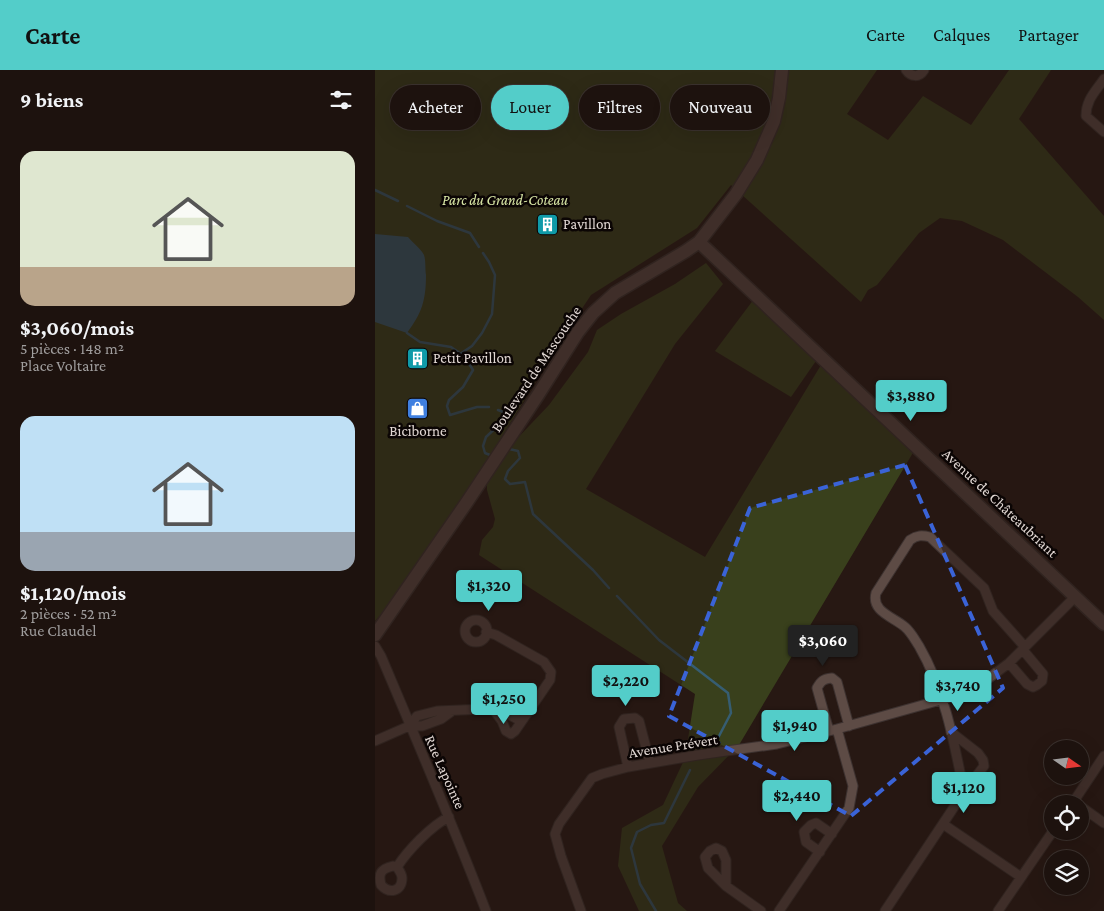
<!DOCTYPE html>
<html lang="fr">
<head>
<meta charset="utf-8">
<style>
  body { margin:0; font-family:"Crimson Pro",serif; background:#2a201c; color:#f1f3f6; height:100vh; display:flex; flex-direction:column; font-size:19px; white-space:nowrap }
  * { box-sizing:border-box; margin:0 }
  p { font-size:16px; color:#a09e9e }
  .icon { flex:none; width:28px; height:28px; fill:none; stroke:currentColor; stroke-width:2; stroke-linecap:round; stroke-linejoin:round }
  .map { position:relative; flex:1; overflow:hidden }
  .panel { display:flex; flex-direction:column; background:#1d120e; width:375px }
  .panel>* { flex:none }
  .top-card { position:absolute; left:15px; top:15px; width:475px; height:45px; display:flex; gap:10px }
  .needle { width:32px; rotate:104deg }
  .buttons { position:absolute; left:669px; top:670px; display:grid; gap:10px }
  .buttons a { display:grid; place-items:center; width:45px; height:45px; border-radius:50%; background:#1d120e; box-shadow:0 5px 20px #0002,0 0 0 1px #3b322e; font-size:25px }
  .price { position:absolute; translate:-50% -42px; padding:0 11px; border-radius:5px; background:#53cdc9; color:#111; font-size:16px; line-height:32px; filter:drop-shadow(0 1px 2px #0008) }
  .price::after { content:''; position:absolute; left:50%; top:30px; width:15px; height:11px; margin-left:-8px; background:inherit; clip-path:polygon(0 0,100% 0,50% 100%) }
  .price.current { background:#222; color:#fff }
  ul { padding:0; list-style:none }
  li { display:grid; align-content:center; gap:10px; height:265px; padding:0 20px }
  li span { display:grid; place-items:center; height:155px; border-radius:15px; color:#555 }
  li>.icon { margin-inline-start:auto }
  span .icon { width:90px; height:90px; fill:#fffc; stroke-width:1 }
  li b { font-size:21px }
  h2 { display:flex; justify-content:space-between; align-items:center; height:60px; padding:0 20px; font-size:21px }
  .tag { padding:0 18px; border-radius:22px; background:#1d120e; box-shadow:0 5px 20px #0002,0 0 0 1px #3b322e; font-size:18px; line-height:45px }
  .tag.current { background:#53cdc9; color:#111 }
  header { display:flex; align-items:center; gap:30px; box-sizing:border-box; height:70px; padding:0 25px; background:#53cdc9; color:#111 }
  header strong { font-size:24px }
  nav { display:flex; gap:28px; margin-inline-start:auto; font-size:18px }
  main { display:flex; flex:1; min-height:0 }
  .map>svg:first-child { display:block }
  .green { fill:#39401c }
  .water { fill:#365d72 }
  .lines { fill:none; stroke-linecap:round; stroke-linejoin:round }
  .stream { stroke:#365d72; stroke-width:2.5 }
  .street-casing { stroke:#3d3230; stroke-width:11 }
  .secondary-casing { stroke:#3d3230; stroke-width:15 }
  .street { stroke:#5d4b45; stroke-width:9 }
  .secondary { stroke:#5d4b45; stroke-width:12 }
  .marked { fill:none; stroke:#3a63d7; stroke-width:4; stroke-dasharray:10 6; stroke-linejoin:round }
  .labels { text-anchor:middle; stroke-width:5; stroke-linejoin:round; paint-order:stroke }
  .park-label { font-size:15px; font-style:italic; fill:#d8e6a5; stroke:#0b0504 }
  .poi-label { font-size:15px; fill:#e1d7d3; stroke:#0b0504; text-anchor:start }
  .street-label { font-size:15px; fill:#e1d7d3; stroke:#0b0504 }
</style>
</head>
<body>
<header>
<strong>Carte</strong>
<nav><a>Carte</a><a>Calques</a><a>Partager</a></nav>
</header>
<main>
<section class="panel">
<h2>9 biens<svg class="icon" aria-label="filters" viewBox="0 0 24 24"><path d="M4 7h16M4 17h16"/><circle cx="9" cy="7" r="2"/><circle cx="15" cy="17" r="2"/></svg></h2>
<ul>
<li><span style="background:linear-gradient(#dfe7d0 75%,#b9a48a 0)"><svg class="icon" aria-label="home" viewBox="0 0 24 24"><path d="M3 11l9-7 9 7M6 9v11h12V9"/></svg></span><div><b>$3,060/mois</b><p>5 pièces · 148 m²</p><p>Place Voltaire</p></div></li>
<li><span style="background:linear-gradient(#bfe0f5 75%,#9aa5b1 0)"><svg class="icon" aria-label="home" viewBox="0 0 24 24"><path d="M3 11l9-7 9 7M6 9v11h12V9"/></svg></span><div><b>$1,120/mois</b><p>2 pièces · 52 m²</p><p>Rue Claudel</p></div></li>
</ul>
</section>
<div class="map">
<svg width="729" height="841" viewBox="0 0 729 841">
  <rect width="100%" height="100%" fill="#271813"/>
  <path class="green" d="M 0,0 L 502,0 L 472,44 L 513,70 L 548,26 L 596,55 L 634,0 L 676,0 L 644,49 L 729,146 L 729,250 L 703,227 L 628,170 L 587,151 L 565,148 L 544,163 L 502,215 L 493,220 L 486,232 L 356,115 L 322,158 L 216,225 L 194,258 L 105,402 L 9,541 L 0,551 Z
    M 331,193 L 348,214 L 300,274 L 211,419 L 330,487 L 449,290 L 542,376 L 364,675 L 323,717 L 287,776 L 303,833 L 312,841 L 264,841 L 243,796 L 247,758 L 288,735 L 310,688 L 320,624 L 104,485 L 107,470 L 118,457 L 120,449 L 112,420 L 112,412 L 136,375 L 174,335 L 213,282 L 222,260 L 246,244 L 300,214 Z
    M 379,229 L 443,288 L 416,327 L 340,281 Z"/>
  <path class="water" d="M 0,164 L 33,167 C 38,173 46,179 49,185 C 51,191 50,199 51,205 C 51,230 47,243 32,263 L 0,252 Z"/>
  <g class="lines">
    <path class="stream" d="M 0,120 L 23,131
      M 32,136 L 62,151 L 95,163 L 104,177
      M 32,263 L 45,272 L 76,277 L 89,286 L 98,300 L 88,317 L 74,330 L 72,336 L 75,345 L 102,337 L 114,337
      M 85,284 L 97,276 L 107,263 L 117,244 L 120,205 L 114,192 L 108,183
      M 134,379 L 143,381 L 145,388 L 133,401 L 130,409 L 135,414 L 150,412 L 158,444 L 218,500 L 234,518
      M 115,385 L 110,383 L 108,376 L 111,367 L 131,348 L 131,343 L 123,340
      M 242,526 L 284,570 L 353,623 L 356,643 L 343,668
      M 281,841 L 265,814 L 256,778 L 262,762 L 276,755 L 289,753 L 315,700"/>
    <defs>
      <path id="street" d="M 531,0 C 536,7 544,8 549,0
        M 729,9 C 720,22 711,30 711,46 L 729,62
        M90 561a11 11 0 1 1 22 0a11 11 0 1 1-22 0Z
        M 111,562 L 121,565 L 169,592 L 176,602 L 175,610 L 140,661 L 136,664 L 131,661 L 127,651 L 119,640
        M 0,576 L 6,586 C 42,671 78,755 111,841
        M 634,593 L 652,614 L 658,617 L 662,615 L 667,611 L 668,604 L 648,580
        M 34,656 L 47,656 L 66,649 L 77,641
        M 454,661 L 442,618 C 446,611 448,609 457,608 L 462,612 L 474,656
        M 0,671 L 34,656 L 42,646 L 62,641 L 110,639 L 119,640 L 131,643 L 146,651
        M 253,697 L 244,657 L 249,649 L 260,648 L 264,651 L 275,693
        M 589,722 C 579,672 570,621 544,576 C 540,570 536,562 530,557 C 519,547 496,542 501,523 L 535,470 C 542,465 547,465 555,467 L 609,518 L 618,541 L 650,577
        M 697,734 L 729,686
        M 705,736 L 729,753
        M 568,754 L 646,807
        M 445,782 L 431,772 L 429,762 L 436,755 L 441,753 L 457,764
        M 18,796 L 22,797 C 24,800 27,804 27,808 C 27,822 14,824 6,815 C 3,803 6,799 18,796 Z
        M 22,797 C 33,780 56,756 74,747
        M 351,816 L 351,790 L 347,781 L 341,778 L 335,781 L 330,787 L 333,798 L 351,816 L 386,841
        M 206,841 L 186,786 L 180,764 L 184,754 L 217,708 L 227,704 L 253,697 L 323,685 L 402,674 L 462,659 L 587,624 L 614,608 L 634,593 L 700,527
        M 404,841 L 474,738 L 478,716 L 462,659
        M 510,841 L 589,722 L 609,696 L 608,690 L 603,683 L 576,662
        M 623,841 L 678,761"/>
      <path id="secondary" d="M 324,172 L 729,554
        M 0,565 L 92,432 L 163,325 L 203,262 L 218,243 L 240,223 L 311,181 L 324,172 L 361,124 L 382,90 L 399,51 L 404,28 L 407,0"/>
    </defs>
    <use href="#street" class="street-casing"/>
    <use href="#secondary" class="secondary-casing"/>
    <use href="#street" class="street"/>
    <use href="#secondary" class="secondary"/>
  </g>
  <path d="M0 0H729V841H0ZM 530,395 L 628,618 L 476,746 L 294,646 L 375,438 Z" fill="#271813" fill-opacity=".55" fill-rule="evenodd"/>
  <path class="marked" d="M 530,395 L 628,618 L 476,746 L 294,646 L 375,438 Z"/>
  <defs>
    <symbol id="building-square" viewBox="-11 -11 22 22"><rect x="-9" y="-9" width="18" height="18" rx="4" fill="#0f9aa8" stroke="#0b0504"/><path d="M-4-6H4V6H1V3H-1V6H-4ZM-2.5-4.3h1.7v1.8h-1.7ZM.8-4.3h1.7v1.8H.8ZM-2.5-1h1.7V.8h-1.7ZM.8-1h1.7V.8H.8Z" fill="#fff"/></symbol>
    <symbol id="shop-square" viewBox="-11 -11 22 22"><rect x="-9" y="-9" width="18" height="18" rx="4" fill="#3f7fe0" stroke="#0b0504"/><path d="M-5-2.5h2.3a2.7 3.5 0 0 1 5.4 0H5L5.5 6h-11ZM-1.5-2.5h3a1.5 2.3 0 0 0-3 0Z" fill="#fff"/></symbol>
  </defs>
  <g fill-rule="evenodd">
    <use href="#building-square" x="160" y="142" width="25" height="25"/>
    <use href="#building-square" x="30" y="276" width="25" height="25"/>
    <use href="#shop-square" x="30" y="326" width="25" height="25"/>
  </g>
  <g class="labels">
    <g class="park-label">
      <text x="130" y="135">Parc du Grand-Coteau</text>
    </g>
    <g class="poi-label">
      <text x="188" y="159">Pavillon</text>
      <text x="58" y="293">Petit Pavillon</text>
      <text x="43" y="366" text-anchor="middle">Biciborne</text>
    </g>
    <g class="street-label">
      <text transform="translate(161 299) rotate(-56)" y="5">Boulevard de Mascouche</text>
      <text transform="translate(625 433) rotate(43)" y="5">Avenue de Châteaubriant</text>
      <text transform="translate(298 676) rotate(-9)" y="5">Avenue Prévert</text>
      <text transform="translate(70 702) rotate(66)" y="5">Rue Lapointe</text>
    </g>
  </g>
</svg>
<div class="buttons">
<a><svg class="needle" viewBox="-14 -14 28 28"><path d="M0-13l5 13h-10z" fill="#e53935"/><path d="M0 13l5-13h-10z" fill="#a09e9e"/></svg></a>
<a><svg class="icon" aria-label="locate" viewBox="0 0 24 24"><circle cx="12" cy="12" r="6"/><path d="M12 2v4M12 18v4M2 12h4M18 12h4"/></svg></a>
<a><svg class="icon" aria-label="layers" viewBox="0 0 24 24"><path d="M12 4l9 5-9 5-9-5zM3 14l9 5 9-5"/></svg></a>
</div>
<b class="price" style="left:536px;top:352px">$3,880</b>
<b class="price" style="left:114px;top:542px">$1,320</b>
<b class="price current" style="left:448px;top:597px">$3,060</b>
<b class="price" style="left:251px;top:637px">$2,220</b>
<b class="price" style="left:583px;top:642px">$3,740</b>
<b class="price" style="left:129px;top:655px">$1,250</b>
<b class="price" style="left:420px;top:682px">$1,940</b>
<b class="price" style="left:589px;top:744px">$1,120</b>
<b class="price" style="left:422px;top:752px">$2,440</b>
<div class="top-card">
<a class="tag">Acheter</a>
<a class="tag current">Louer</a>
<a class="tag">Filtres</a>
<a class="tag">Nouveau</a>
</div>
</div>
</main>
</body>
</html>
